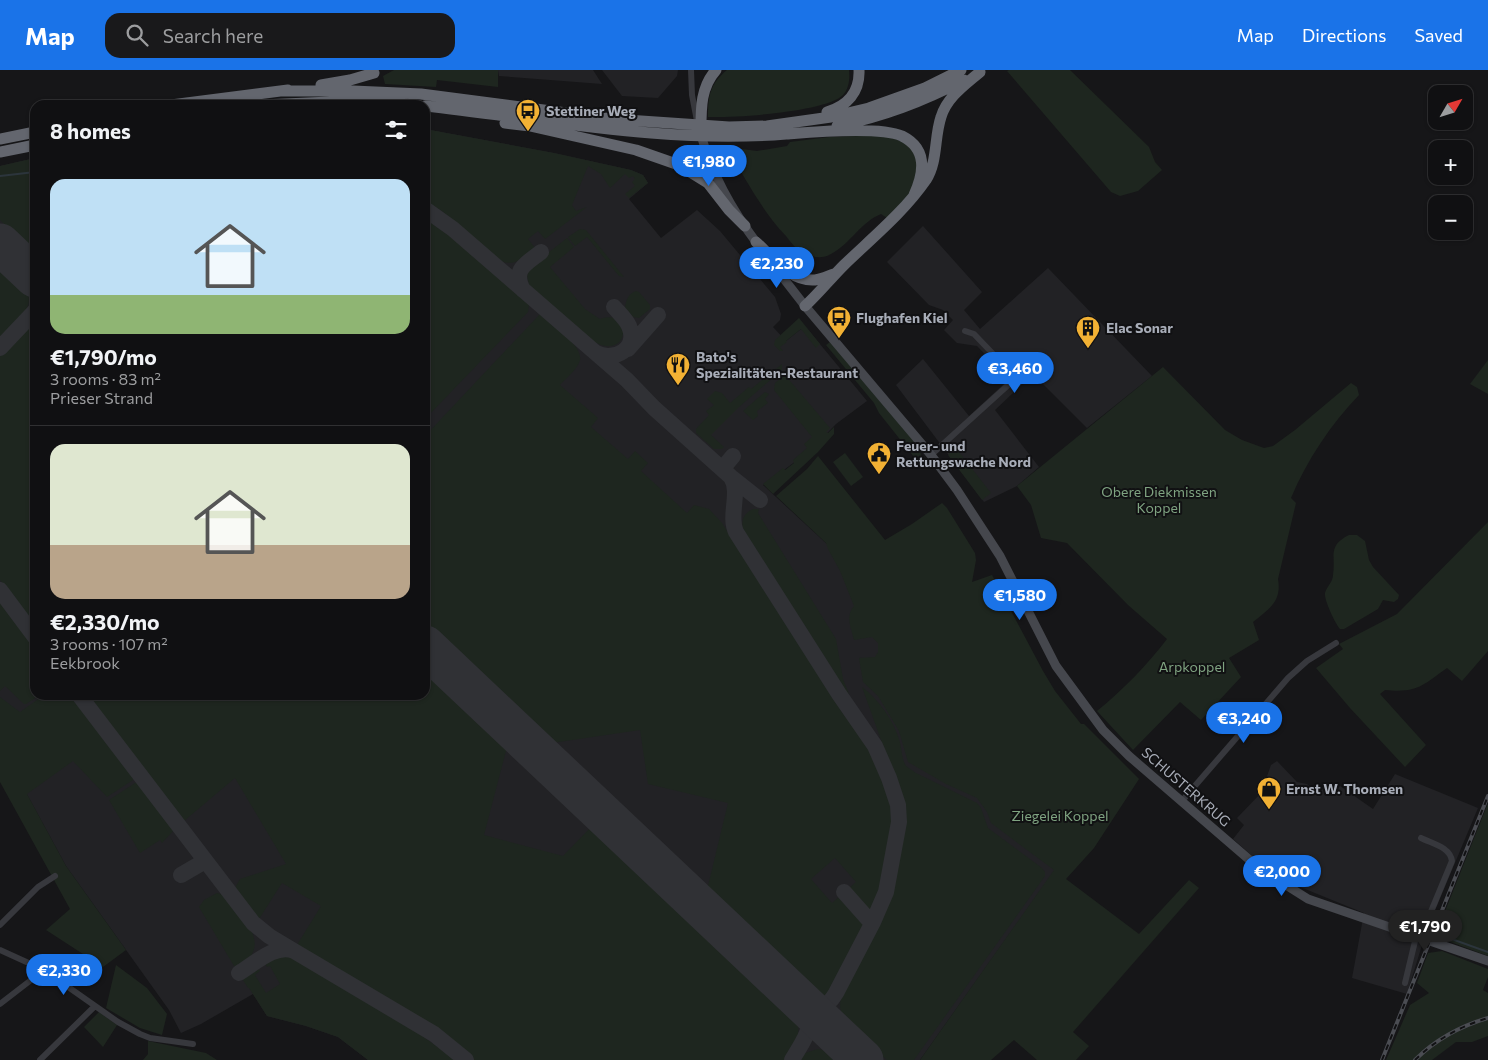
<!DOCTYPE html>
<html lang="en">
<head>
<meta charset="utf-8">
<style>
  body { margin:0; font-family:Commissioner,sans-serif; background:#19191b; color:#f1f3f6; height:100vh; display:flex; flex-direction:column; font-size:19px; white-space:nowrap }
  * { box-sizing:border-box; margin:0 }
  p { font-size:16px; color:#9c9d9f }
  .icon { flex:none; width:28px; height:28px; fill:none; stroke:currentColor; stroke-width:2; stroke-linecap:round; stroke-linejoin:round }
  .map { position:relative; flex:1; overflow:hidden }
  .panel { position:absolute; left:30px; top:30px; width:400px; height:600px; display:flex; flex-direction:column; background:#101012; border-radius:15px; box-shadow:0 1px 4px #0004,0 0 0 1px #303032 }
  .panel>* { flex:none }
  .needle { width:32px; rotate:51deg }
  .tools { position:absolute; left:1428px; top:15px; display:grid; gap:10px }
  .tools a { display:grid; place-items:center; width:45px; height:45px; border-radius:10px; background:#101012; box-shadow:0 1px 4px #0004,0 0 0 1px #303032; font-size:25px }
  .price { position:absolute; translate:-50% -42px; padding:0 11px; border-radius:18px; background:#1a73e8; color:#fff; font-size:16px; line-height:32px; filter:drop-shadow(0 1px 2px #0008) }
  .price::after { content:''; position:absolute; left:50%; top:30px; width:15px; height:11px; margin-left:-8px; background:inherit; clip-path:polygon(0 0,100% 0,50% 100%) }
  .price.active { background:#222; color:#fff }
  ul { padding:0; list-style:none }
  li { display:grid; align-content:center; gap:10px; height:265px; padding:0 20px }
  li+li { border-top:1px solid #303032 }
  li span { display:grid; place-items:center; height:155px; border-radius:15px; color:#555 }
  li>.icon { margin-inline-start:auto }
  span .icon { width:90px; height:90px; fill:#fffc; stroke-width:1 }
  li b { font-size:21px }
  h2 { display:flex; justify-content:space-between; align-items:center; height:60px; padding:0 20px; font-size:21px }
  header { display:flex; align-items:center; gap:30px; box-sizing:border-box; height:70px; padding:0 25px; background:#1a73e8; color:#fff }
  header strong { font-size:24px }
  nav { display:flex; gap:28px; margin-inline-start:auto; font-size:18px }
  .search { width:350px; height:45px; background:#19191b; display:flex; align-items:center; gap:12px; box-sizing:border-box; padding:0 18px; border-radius:15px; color:#9c9d9f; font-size:19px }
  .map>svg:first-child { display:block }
  .built { fill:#222225 }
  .green { fill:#1e261f }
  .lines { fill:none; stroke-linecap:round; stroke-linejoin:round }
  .stream { stroke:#2c353c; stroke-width:2 }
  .taxiway { stroke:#303135; stroke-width:16 }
  .runway { stroke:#303135; stroke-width:41 }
  .street { stroke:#37383d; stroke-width:6 }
  .secondary { stroke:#45474d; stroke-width:9 }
  .highway { stroke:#63666e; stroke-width:11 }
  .rail-casing { stroke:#4a4c52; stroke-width:4 }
  .rail { stroke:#111113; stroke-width:2; stroke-dasharray:5.5; stroke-linecap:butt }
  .labels { text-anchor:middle; stroke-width:4; stroke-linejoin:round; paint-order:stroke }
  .poi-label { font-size:14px; font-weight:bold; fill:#a8adb8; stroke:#111113; text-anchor:start }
  .park-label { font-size:14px; fill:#7fa381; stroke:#111113 }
  .street-label { font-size:14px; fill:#a8adb8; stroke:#111113 }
</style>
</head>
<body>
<header>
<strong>Map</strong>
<div class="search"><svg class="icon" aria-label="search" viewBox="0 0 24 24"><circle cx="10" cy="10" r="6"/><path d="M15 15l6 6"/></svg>Search here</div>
<nav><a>Map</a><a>Directions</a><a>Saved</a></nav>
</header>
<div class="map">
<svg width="1488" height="990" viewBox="0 0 1488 990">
  <rect width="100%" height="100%" fill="#161618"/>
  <path class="built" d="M 498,0 L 593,0 L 602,14 L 499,6 Z
    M 602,0 L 678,0 L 677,6 L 658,28 L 622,26 Z
    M 425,59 L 554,83 L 631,100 L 643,105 L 648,113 L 629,129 L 661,168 L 697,140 L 720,161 L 775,227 L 781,244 L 780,250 L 773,257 L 786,271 L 801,259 L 810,262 L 867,331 L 836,354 L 812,379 L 784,400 L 783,399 L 763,415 L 853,498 L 1055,800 L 920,990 L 368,990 L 338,967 L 306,956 L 267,946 L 253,924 L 201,954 L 181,963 L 169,940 L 66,796 L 17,706 L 0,661 L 0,96 L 35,88 L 35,625 L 425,625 Z
    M 923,156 L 982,222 L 964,240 L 980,259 L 1048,198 L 1152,306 L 1087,358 L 1033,304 L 995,340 L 1039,397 L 1017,416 L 984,432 L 896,315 L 923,289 L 969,346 L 1006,312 L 1006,306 L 977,276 L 957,273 L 944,260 L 953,250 L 943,240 L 929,235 L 887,192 Z
    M 1277,691 L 1297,712 L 1307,714 L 1316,722 L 1326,718 L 1334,724 L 1340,716 L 1373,739 L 1395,704 L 1478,738 L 1426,862 L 1407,924 L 1352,908 L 1364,843 L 1288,812 L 1266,798 L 1233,769 L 1244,755 L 1237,748 L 1261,723 L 1271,695 Z"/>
  <path class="green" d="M 394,0 L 498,0 L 498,17 L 437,10 L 436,17 L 385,14 L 383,6 Z
    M 727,0 L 849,0 C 850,8 849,19 843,25 C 826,42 734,48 708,47 C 708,26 710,14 727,0 Z
    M 1009,0 L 1070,0 L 1149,77 L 1155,92 L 1162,100 L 1138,121 L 1120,126 L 1111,122 L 1007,1 Z
    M 425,59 L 554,83 L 631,100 L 643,105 L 648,113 L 629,128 L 625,124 L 635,116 L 632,112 L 635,109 L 633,106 L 629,108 L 625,104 L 610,118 L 601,104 L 588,96 L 572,135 L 576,141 L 587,137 L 545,169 L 538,161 L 528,169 L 535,178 C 524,187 516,197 501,191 L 442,141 L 425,131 Z
    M 884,65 L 908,74 L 919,93 L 911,123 L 887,148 L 881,144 C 861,152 850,174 831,184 C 821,190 808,187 799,180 C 794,177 790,171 786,166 C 761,140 745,108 727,77 L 757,81 L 787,76 L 790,72 L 829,67 Z
    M 35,88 L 35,184 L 0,150 L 0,96 Z
    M 425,148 L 459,173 L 529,234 L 528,242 L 425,349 Z
    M 580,159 L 586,160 L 624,207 L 619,206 L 587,167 L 575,176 L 568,167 Z
    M 567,168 L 574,177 L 550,197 L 585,239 L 600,249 C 632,237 632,293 592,271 L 529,215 L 527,206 L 529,198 Z
    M 0,196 C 8,204 19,212 26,221 C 38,237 10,259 0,270 Z
    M 636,221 L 639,222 L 650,235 L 650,239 L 639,248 L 633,247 L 625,238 C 626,230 628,224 636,221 Z
    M 540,244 C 551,254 583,275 580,290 C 578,299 566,308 560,315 L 598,348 L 591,357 L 628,389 L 635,381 L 648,393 L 641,401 L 687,443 L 694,435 L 709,439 L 722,453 L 842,642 L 871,679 L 878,694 L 891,730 L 893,745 L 885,805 L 872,841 L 867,841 L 847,820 L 856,812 L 835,788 L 811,809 L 832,833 L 841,825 L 859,843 L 865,855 L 832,921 L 824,926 L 819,926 L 707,820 L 728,733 L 648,714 L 640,660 L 552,673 L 425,553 L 425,366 Z
    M 799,248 L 820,274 L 816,278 L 801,259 L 786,271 L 787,272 L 780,277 L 783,281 L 780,281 L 774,275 L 775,270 Z
    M 35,250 L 35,556 L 0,510 L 0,286 Z
    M 830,272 L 918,376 L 921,385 L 918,392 L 879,343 L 874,333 L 826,275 Z
    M 1488,290 L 1488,324 L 1470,314 Z
    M 782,294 L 782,300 L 739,337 L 711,365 L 724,377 L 722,379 L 714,379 L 696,363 L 696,359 L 709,345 L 706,341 L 714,335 L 707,329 L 715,321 L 722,323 L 730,333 L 749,317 L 751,319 Z
    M 1163,297 L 1225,360 L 1242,370 L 1264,378 L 1273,376 L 1295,360 L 1351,313 L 1357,317 L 1359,325 C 1331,354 1307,390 1291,428 L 1296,433 L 1278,509 C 1282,532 1269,539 1253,552 L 1259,570 L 1229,588 L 1241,607 L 1201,650 L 1180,632 L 1133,680 L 1097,641 C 1123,620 1147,595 1167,569 L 1128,535 L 1067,473 L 1041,468 L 1031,435 L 1017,416 Z
    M 785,305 L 830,358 L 826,362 L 828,363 L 834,357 L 834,364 L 818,382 L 773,424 L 763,414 L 783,398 L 785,400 L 794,393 L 793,390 L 807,378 L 804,374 L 812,367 L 774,320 L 775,313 Z
    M 765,322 L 769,324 L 765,329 L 768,333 L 757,341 L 758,346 L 753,350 L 743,341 Z
    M 958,374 L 962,379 L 959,382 L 991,423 L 982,430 L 948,385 Z
    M 845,383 L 863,407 L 851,416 L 833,392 Z
    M 818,386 L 885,470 L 912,454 L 942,433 L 947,438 L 975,483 L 976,490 L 972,512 L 992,505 L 1043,601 L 1055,621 L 1081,654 L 1084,654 L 1139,709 L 1094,778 L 1066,809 L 1139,864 L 1189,810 L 1199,818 L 1073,962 L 1089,976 L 1076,990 L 1037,990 L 1014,970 L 991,990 L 920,990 L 1054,800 L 991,753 L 987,742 L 977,728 L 946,714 L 908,692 L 899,661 L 878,626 L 863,612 L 859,588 L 875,587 L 878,582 L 878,573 L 872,567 L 854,570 C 851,558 845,546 854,536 L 840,501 L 828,479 L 826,473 L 776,426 L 807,399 Z
    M 753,439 L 759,439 L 758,443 L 836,569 L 843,609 L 849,624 L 847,625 L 743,459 C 741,450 744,443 753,439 Z
    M 1488,452 L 1488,581 L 1462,611 L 1447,598 C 1422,616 1417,623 1385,620 L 1380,624 L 1426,675 L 1405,697 L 1350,638 L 1316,598 L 1343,579 L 1339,574 L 1397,544 Z
    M 1349,465 L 1357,465 L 1365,471 L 1369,490 L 1373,497 L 1399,525 L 1398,529 L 1394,532 L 1383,530 L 1378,539 L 1344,559 L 1340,559 C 1335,553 1324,530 1325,523 C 1327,516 1333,512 1333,505 C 1336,486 1327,476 1349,465 Z
    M 0,530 L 35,576 L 35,625 L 40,625 L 26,634 L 24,634 L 5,616 L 0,621 Z
    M 425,599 L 507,677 L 484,765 L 563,786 L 592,756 L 796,950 C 803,965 793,977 785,990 L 475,990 L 433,956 L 297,875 L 321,836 L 282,813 L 259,849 L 236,820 L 236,816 L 240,809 L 286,794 L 235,708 L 184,751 L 88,625 L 425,625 Z
    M 862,617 C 879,630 892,648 899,669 C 902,678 901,688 906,696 L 916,703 L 977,733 L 981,738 L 988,758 L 1042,798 L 1045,802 L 1045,806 L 914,990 L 887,990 C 876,979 848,958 842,944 C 839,937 840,931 842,924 L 878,855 L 891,823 L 904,752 L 903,734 L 900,723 Z
    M 44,625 L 72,625 L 134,707 L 133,710 L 107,727 L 73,691 L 27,724 L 66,796 L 126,880 L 103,897 L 46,860 L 70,839 L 0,712 L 0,627 L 20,642 Z
    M 135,713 L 138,713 L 174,760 L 162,773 L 160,770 L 140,783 L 109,730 Z
    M 1488,733 L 1488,886 L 1440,868 L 1440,854 Z
    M 217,823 L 224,825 C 236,841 265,864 251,886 C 247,892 245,894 239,897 L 234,896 L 199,837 L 204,830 Z
    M 1442,881 L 1488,899 L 1488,907 L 1483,920 L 1488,923 L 1488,966 L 1472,972 L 1456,972 L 1432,990 L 1386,990 L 1410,935 L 1429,923 L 1417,913 L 1428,883 Z
    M 286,886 L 294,888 L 411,958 L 456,990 L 368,990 L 338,967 L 306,956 L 267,946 L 249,918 L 248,918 L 243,910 L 244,908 L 258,899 L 260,901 L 255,905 L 266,923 L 280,914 L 270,896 L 267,897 L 265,894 L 277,888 Z
    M 116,895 L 147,918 L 167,944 L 162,965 L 140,958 L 106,938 Z
    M 99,942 L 117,955 L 103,977 L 84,957 Z
    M 148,971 L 206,983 L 217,990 L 143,990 L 148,984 Z
    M 818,979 L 829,981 L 839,990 L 798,990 L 805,983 Z"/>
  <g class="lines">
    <path class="stream" d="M 0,106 L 35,102
      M 1446,867 L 1488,882"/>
    <path class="taxiway" d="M 425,139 L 453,159 L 498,198 L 627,310 L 654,338 L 731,407 L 760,430
      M 523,220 C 512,199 526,194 541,182
      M 0,278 L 35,241
      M 628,279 L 658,245
      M 596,283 C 614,292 639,279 629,256 C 626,249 619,243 614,237
      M 722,399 L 733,386
      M 731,407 C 741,423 728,445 736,462 L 839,624 L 875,676 L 889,708 L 898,735 L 899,752 L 886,822 L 873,852 L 836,923 C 826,940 817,940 801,931
      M 0,520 L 35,567
      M 79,625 L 253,853 L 269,866 L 294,881 L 434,964 L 466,990
      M 181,805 L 205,791
      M 844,822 L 868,849 L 873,852
      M 239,903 C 254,894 276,873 294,881
      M 792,990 C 804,969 819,954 801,931"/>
    <path class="runway" d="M 0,174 L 35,207
      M 425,576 L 863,990"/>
    <path class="street" d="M 691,0 L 692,25 L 697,51
      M 931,385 L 1016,308 L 974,264 L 965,261
      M 1181,732 L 1288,608 L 1307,591 L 1336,573
      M 0,855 L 38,817 L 55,806
      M 1420,868 L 1452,791 C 1450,777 1433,774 1421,768
      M 0,880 L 44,900 L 118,952 L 140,964 L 150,968 L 193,974
      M 1405,913 L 1416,867
      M 0,934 L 44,900
      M 40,990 L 95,936"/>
    <path class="secondary" d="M 701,65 C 712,105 734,143 759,176
      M 770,191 L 805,236 L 931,385 L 957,420 L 1000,486 L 1056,596 L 1103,660 L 1129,686 L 1259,798 L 1308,829 L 1488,891"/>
    <path class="highway" d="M 321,15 L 350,10 L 374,3
      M 280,21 L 353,21 L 421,24 L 612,49 L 729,57 L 767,56 L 831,47 L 869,38 L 925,18 L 961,0
      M 171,35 L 288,20
      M 262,35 L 353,31 L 415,35
      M 425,36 C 545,49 665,74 786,64 C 812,62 880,56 902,66 C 928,79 924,103 914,125
      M 827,42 C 847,36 860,22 859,0
      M 505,53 L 530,56 L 636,80 L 679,95 L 708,113 L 729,140 L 745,156
      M 837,56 C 884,46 921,32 964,10
      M 701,63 C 701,40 700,18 716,0
      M 0,69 L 35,62
      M 0,82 L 35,75
      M 756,172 C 773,187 790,212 815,210 C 822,209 828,206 834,204
      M 805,236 C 819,223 831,208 844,195 C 872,168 904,142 926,110 C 938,91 934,68 941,47 C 947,27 965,15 980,2"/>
    <defs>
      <path id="rail" d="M 1382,990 L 1488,726
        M 1415,990 C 1435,970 1461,956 1488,948"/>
    </defs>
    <use href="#rail" class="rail-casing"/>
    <use href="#rail" class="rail"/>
  </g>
  <defs>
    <symbol id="bus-pin" viewBox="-11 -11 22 30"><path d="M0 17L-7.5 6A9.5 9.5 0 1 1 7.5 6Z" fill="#f2b134" stroke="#111113"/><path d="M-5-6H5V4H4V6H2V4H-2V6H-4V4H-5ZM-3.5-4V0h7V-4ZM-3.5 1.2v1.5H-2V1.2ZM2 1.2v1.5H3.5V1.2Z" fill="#111"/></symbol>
    <symbol id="building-pin" viewBox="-11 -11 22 30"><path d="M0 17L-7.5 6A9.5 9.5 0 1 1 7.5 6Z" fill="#f2b134" stroke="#111113"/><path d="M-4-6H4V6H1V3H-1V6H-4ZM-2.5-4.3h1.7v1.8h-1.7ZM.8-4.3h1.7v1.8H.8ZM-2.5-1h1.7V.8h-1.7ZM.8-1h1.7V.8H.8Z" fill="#111"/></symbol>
    <symbol id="restaurant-pin" viewBox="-11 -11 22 30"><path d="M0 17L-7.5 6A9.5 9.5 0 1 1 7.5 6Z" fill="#f2b134" stroke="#111113"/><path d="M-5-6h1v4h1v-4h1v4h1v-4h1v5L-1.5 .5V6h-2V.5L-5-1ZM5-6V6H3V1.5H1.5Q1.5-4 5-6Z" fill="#111"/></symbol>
    <symbol id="civic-pin" viewBox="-11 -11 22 30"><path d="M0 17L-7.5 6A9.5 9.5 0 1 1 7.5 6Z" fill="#f2b134" stroke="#111113"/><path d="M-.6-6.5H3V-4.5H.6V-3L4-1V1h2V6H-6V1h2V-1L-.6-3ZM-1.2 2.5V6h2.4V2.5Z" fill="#111"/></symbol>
    <symbol id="shop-pin" viewBox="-11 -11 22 30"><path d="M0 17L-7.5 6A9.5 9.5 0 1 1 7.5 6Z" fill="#f2b134" stroke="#111113"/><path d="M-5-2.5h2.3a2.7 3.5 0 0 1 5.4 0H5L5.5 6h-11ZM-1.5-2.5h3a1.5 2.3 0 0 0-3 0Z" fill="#111"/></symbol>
  </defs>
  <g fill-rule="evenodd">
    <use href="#bus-pin" x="514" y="27" width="28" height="38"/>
    <use href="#bus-pin" x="825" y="234" width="28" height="38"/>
    <use href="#building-pin" x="1074" y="244" width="28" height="38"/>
    <use href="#restaurant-pin" x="664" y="281" width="28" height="38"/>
    <use href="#civic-pin" x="865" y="370" width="28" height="38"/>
    <use href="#shop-pin" x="1255" y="705" width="28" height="38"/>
  </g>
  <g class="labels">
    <g class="poi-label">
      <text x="546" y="46">Stettiner Weg</text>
      <text x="856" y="253">Flughafen Kiel</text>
      <text x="1106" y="263">Elac Sonar</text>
      <text x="696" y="292">Bato's<tspan x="696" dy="16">Spezialitäten-Restaurant</tspan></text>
      <text x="896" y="381">Feuer- und<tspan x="896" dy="16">Rettungswache Nord</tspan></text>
      <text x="1286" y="724">Ernst W. Thomsen</text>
    </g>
    <g class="park-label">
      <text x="1159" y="427">Obere Diekmissen<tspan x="1159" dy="16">Koppel</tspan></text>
      <text x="1192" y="602">Arpkoppel</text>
      <text x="1060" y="751">Ziegelei Koppel</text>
    </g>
    <g class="street-label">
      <text transform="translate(1186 717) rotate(41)" y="5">SCHUSTERKRUG</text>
    </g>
  </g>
</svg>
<div class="tools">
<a><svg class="needle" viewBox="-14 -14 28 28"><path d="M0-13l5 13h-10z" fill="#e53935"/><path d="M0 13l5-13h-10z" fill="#9c9d9f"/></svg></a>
<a>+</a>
<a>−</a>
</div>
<b class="price" style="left:709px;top:117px">€1,980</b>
<b class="price" style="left:777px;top:219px">€2,230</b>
<b class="price" style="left:1015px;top:324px">€3,460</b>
<b class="price" style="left:1020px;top:551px">€1,580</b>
<b class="price" style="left:1244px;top:674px">€3,240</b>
<b class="price" style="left:1282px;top:827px">€2,000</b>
<b class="price active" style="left:1425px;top:882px">€1,790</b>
<b class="price" style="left:64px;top:926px">€2,330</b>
<section class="panel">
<h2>8 homes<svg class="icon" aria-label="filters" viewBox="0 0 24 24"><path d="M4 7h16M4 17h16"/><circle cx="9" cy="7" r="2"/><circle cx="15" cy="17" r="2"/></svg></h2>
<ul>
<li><span style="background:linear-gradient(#bfe0f5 75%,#8fb573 0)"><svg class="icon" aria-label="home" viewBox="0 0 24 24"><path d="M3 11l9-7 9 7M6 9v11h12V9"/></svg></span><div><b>€1,790/mo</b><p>3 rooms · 83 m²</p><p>Prieser Strand</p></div></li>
<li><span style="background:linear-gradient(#dfe7d0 65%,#b9a48a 0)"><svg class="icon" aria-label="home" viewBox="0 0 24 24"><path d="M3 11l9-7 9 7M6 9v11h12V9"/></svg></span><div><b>€2,330/mo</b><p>3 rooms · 107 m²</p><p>Eekbrook</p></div></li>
</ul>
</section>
</div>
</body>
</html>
